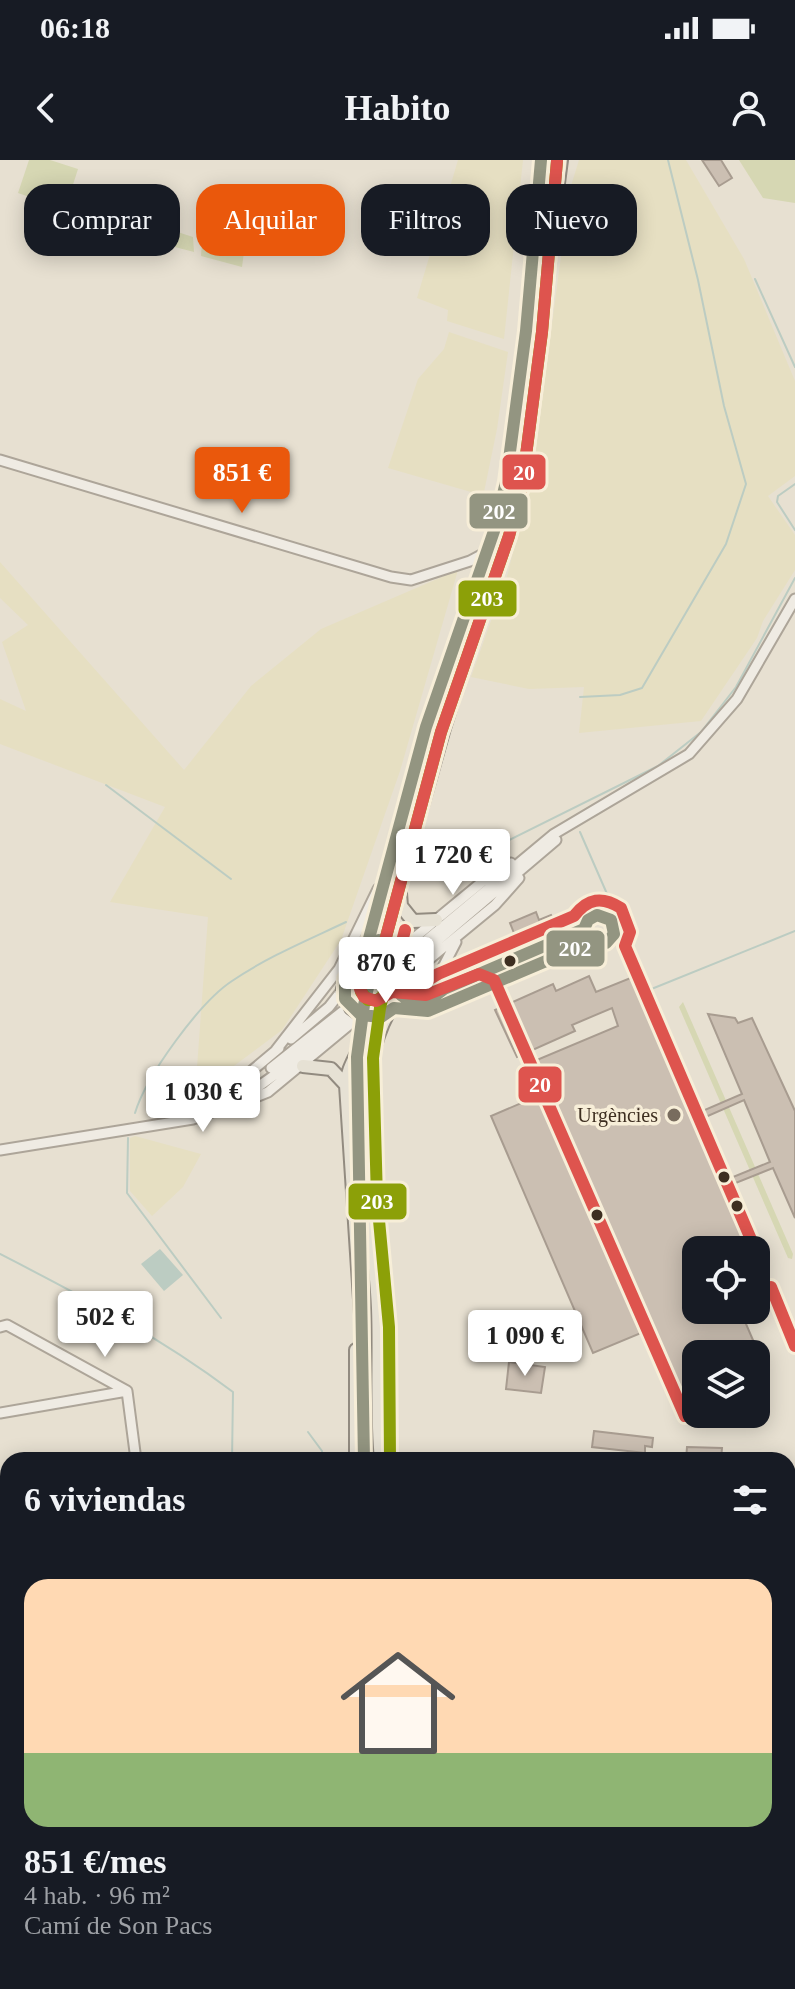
<!DOCTYPE html>
<html lang="es">
<head>
<meta charset="utf-8">
<style>
  body { margin:0; font-family:Georgia,serif; background:#20242c; color:#f1f3f6; height:100vh; display:flex; flex-direction:column; font-size:30px; white-space:nowrap }
  * { box-sizing:border-box; margin:0 }
  p { font-size:26px; color:#9ea1a6 }
  .icon { flex:none; width:44px; height:44px; fill:none; stroke:currentColor; stroke-width:2; stroke-linecap:round; stroke-linejoin:round }
  .map { position:relative; flex:1; overflow:hidden }
  .panel { position:absolute; left:0px; top:1292px; width:796px; height:538px; display:flex; flex-direction:column; background:#171b24; border-radius:24px 24px 0 0; box-shadow:0 4px 20px #0003 }
  .panel>* { flex:none }
  .guide { position:absolute; left:24px; top:24px; width:748px; height:72px; display:flex; gap:16px }
  .fabs { position:absolute; left:682px; top:1076px; display:grid; gap:16px }
  .fabs a { display:grid; place-items:center; width:88px; height:88px; border-radius:16px; background:#171b24; box-shadow:0 4px 20px #0003; font-size:40px }
  .price { position:absolute; translate:-50% -68px; padding:0 18px; border-radius:8px; background:#fff; color:#222; font-size:26px; line-height:52px; filter:drop-shadow(0 2px 4px #0008) }
  .price::after { content:''; position:absolute; left:50%; top:48px; width:24px; height:18px; margin-left:-12px; background:inherit; clip-path:polygon(0 0,100% 0,50% 100%) }
  .price.active { background:#ea580c; color:#fff }
  ul { padding:0; list-style:none }
  li { display:grid; align-content:center; gap:16px; height:424px; padding:0 24px }
  li span { display:grid; place-items:center; height:248px; border-radius:24px; color:#555 }
  li>.icon { margin-inline-start:auto }
  span .icon { width:144px; height:144px; fill:#fffc; stroke-width:1 }
  li b { font-size:34px }
  h2 { display:flex; justify-content:space-between; align-items:center; height:96px; padding:0 24px; font-size:34px }
  .chip { padding:0 28px; border-radius:24px; background:#171b24; box-shadow:0 4px 20px #0003; font-size:28px; line-height:72px }
  .chip.active { background:#ea580c; color:#fff }
  .status { display:flex; justify-content:space-between; align-items:center; height:56px; padding:0 40px; background:#171b24; direction:ltr }
  .status svg { height:22px; fill:currentColor }
  header { display:flex; justify-content:space-between; align-items:center; height:104px; padding:0 24px; background:#171b24; font-size:36px; font-weight:800 }
  .map>svg:first-child { display:block }
  .farmland { fill:#e6dfc2 }
  .green { fill:#d6d7b3 }
  .water { fill:#bcccc2 }
  .lines { fill:none; stroke-linecap:round; stroke-linejoin:round }
  .stream { stroke:#bcccc2; stroke-width:2 }
  .building { fill:#cbbfb2; stroke:#a89c90; stroke-width:2; fill-rule:evenodd }
  .minor-casing { stroke:#ada599; stroke-width:13 }
  .major-casing { stroke:#928b80; stroke-width:16 }
  .highway-casing { stroke:#928b80; stroke-width:18 }
  .minor { stroke:#efebe3; stroke-width:9 }
  .major { stroke:#e6e1d4; stroke-width:12 }
  .highway { stroke:#dad1c2; stroke-width:14 }
  .major-bridge-casing { stroke:#928b80; stroke-width:16; stroke-linecap:butt }
  .major-bridge { stroke:#e6e1d4; stroke-width:12 }
  .bus-1-casing { stroke:#f7eed8; stroke-width:18 }
  .bus-2-casing { stroke:#f7eed8; stroke-width:18 }
  .bus-3-casing { stroke:#f7eed8; stroke-width:18 }
  .bus-1 { stroke:#939581; stroke-width:12 }
  .bus-2 { stroke:#8ca008; stroke-width:12 }
  .bus-3 { stroke:#de544e; stroke-width:12 }
  .bus-dot { fill:#3d2e20; stroke:#f7eed8; stroke-width:3 }
  .poi-dot { fill:#786c5e; stroke:#f7eed8; stroke-width:3 }
  .labels { text-anchor:middle; stroke-width:7; stroke-linejoin:round; paint-order:stroke }
  .poi-label { font-size:20px; fill:#3d2e20; stroke:#f7eed8; text-anchor:end }
  .line-badge { stroke:#f7eed8; stroke-width:3 }
  .badge-label { font-size:22px; text-anchor:middle; font-weight:bold; fill:#fff }
</style>
</head>
<body>
<div class="status"><b>06:18</b><svg viewBox="0 0 49 12"><path d="M0 12V9h3v3zM5 12V6h3v6zM10 12V3h3v9zM15 12V0h3v12zM26 1h20v11H26zM47 4h2v5h-2z"/></svg></div>
<header><svg class="icon" aria-label="back" viewBox="0 0 24 24"><path d="M15 5l-7 7 7 7"/></svg>Habito<svg class="icon" aria-label="person" viewBox="0 0 24 24"><circle cx="12" cy="8" r="4"/><path d="M4 21q1-7 8-7t8 7"/></svg></header>
<div class="map">
<svg width="795" height="1829" viewBox="0 0 795 1829">
  <rect width="100%" height="100%" fill="#e7e0d1"/>
  <path class="farmland" d="M 458,0 L 523,0 L 504,179 L 447,161 L 448,150 L 417,138 Z
    M 579,0 L 686,0 L 744,99 L 795,221 L 795,316 L 768,336 L 795,375 L 795,410 L 763,461 L 757,478 L 701,561 L 579,573 L 584,527 L 529,529 L 471,517 L 508,413 L 533,306 L 570,29 Z
    M 449,172 L 508,192 L 497,269 L 484,332 L 471,332 L 388,308 L 418,219 L 444,189 Z
    M 0,402 L 184,610 L 251,526 L 321,469 L 458,410 L 400,611 L 341,780 L 282,870 L 195,935 L 208,757 L 110,742 L 165,647 L 0,584 L 0,539 L 26,551 L 2,482 L 28,465 L 0,438 Z
    M 135,976 L 201,994 L 183,1027 L 152,1056 L 130,1031 L 130,978 Z
    M 8,1674 L 8,1775 L 0,1740 L 0,1677 Z
    M 19,1822 L 393,1822 L 392,1829 L 20,1829 Z
    M 440,1822 L 581,1822 L 590,1829 L 439,1829 Z"/>
  <path class="green" d="M 29,0 L 50,0 L 78,9 L 69,37 L 41,41 L 18,33 Z
    M 739,0 L 795,0 L 795,43 L 763,38 Z
    M 101,49 L 122,56 L 114,89 L 92,83 Z
    M 153,64 L 193,77 L 194,92 L 148,80 Z
    M 205,80 L 244,92 L 242,107 L 201,96 L 202,81 Z
    M 683,842 L 793,1094 L 792,1099 L 788,1098 L 679,847 Z"/>
  <path class="water" d="M 160,1089 L 183,1115 L 164,1131 L 141,1104 Z"/>
  <g class="lines">
    <path class="stream" d="M 755,119 L 795,207
      M 795,324 L 778,336 L 777,342 L 795,370
      M 580,537 L 620,535 L 642,528 L 726,384 L 746,324 L 724,246 L 698,120 L 668,0
      M 106,625 L 231,719
      M 580,672 L 649,830 L 795,771
      M 429,720 L 658,606 L 701,572 L 736,527 L 795,418
      M 135,953 C 146,916 200,842 232,821 C 267,797 308,780 346,762
      M 128,978 L 127,1033 L 221,1158
      M 0,1094 C 82,1136 160,1177 233,1232 L 232,1300
      M 308,1272 L 322,1291 L 322,1300
      M 588,1822 L 596,1829
      M 261,1829 L 261,1822"/>
  </g>
  <path class="building" d="M 702,0 L 721,0 L 732,18 L 719,26 Z
    M 536,752 L 539,760 L 551,755 L 557,767 L 542,773 L 544,779 L 532,785 L 530,778 L 518,783 L 510,763 Z
    M 589,816 L 596,832 L 633,817 L 691,956 L 742,934 L 708,854 L 735,858 L 738,863 L 752,858 L 795,951 L 795,1058 L 773,1008 L 723,1028 L 749,1090 L 696,1090 L 696,1150 L 740,1150 L 759,1194 L 696,1194 L 696,1243 L 689,1228 L 675,1234 L 648,1170 L 593,1193 L 491,956 L 545,933 L 532,902 L 618,866 L 612,848 L 572,865 L 575,871 L 517,897 L 495,850 L 553,824 L 556,831 ZM 744,940 L 770,1002 L 721,1022 L 694,962 Z
    M 509,1202 L 545,1207 L 541,1233 L 506,1229 Z
    M 594,1271 L 653,1278 L 652,1287 L 645,1286 L 645,1293 L 592,1287 Z
    M 687,1287 L 722,1288 L 721,1300 L 686,1300 Z"/>
  <g class="lines">
    <defs>
      <path id="minor" d="M 0,300 L 391,417 L 411,420 L 470,401 L 487,392
        M 456,782 L 442,809 L 447,819 L 457,823
        M 385,802 L 482,722 L 511,703
        M 399,803 L 554,674 L 689,594 L 737,539 L 795,439
        M 404,809 L 556,680
        M 402,827 L 416,810 L 495,745 L 519,718
        M 354,841 L 386,812
        M 365,842 L 392,819
        M 291,879 L 329,847 L 343,829
        M 276,890 L 339,809 L 378,729
        M 271,908 L 343,851
        M 223,935 L 279,888
        M 231,947 L 268,932 L 361,855
        M 196,953 L 237,933
        M 0,990 L 193,959 C 251,941 301,894 348,856
        M 0,1167 L 7,1165 L 127,1231 L 136,1300
        M 0,1253 L 127,1231
        M 788,1325 L 795,1320
        M 795,1587 L 790,1625 L 795,1703
        M 403,1829 L 404,1822"/>
      <path id="major" d="M 545,65 L 550,0
        M 507,328 L 526,171 L 541,0
        M 400,733 L 401,746 L 413,761 L 436,760
        M 395,742 L 444,568 L 503,380 L 519,306 L 542,104
        M 343,829 L 350,810 L 364,797 L 426,567 L 494,371 L 506,322
        M 361,855 C 382,860 400,850 402,827
        M 303,906 L 331,909 L 346,925
        M 356,1300 L 356,1190
        M 364,1300 L 362,1170 L 346,925 C 348,900 366,888 366,860
        M 381,1300 C 376,1250 380,1198 378,1148 C 374,1059 345,933 388,853
        M 414,1829 L 415,1822
        M 425,1829 L 426,1822"/>
      <path id="highway" d="M 542,111 L 549,84 L 560,0"/>
    </defs>
    <use href="#minor" class="minor-casing"/>
    <use href="#major" class="major-casing"/>
    <use href="#highway" class="highway-casing"/>
    <use href="#minor" class="minor"/>
    <use href="#major" class="major"/>
    <use href="#highway" class="highway"/>
    <defs>
      <path id="major-bridge" d="M 385,802 L 394,808 L 402,827
        M 343,829 L 351,848 L 361,855
        M 361,1040 L 357,897 L 364,845 L 412,646 L 475,447"/>
    </defs>
    <use href="#major-bridge" class="major-bridge-casing"/>
    <use href="#major-bridge" class="major-bridge"/>
    <defs>
      <path id="bus-1" d="M 401,835 C 417,848 429,841 444,829 L 584,769 L 588,760 L 597,755 L 611,760 L 614,774 L 606,783 L 591,782 L 428,851 L 394,848 L 381,857 L 361,855 L 345,839 L 345,819 L 364,797 L 426,567 L 494,371 L 506,322 L 526,171 L 541,0
        M 364,1300 L 357,897 L 364,845 L 379,780"/>
      <path id="bus-2" d="M 385,835 L 377,840 L 368,840 L 361,832 L 361,825 L 379,803 L 441,572 L 509,376 L 522,326 L 542,172 L 557,1
        M 390,1300 L 389,1167 L 377,1039 L 373,898 L 380,848 L 395,785"/>
      <path id="bus-3" d="M 557,1 L 542,172 L 522,326 L 509,376 L 441,572 L 379,803 L 364,819 L 360,829 L 364,837 L 376,841 L 392,832 L 426,835 L 479,814 L 494,820 L 685,1256 L 696,1254
        M 405,770 L 399,793 L 408,803 L 418,826 L 438,814 L 574,756 C 588,738 602,736 621,748 L 630,772 L 625,786 L 753,1084
        M 771,1127 L 795,1186"/>
    </defs>
    <use href="#bus-1" class="bus-1-casing"/>
    <use href="#bus-2" class="bus-2-casing"/>
    <use href="#bus-3" class="bus-3-casing"/>
    <use href="#bus-1" class="bus-1"/>
    <use href="#bus-2" class="bus-2"/>
    <use href="#bus-3" class="bus-3"/>
  </g>
  <g class="bus-dot">
    <circle cx="510" cy="801" r="7"/>
    <circle cx="724" cy="1017" r="7"/>
    <circle cx="737" cy="1046" r="7"/>
    <circle cx="597" cy="1055" r="7"/>
  </g>
  <circle class="poi-dot" cx="674" cy="955" r="8"/>
  <g class="labels">
    <g class="poi-label">
      <text x="658" y="962">Urgències</text>
    </g>
  </g>
  <g class="line-badge">
    <rect x="501" y="293" width="46" height="38" rx="8" fill="#de544e"/>
    <rect x="468" y="332" width="61" height="38" rx="8" fill="#939581"/>
    <rect x="457" y="419" width="61" height="39" rx="8" fill="#8ca008"/>
    <rect x="545" y="769" width="61" height="39" rx="8" fill="#939581"/>
    <rect x="517" y="905" width="46" height="39" rx="8" fill="#de544e"/>
    <rect x="347" y="1022" width="61" height="39" rx="8" fill="#8ca008"/>
  </g>
  <g class="badge-label">
    <text x="524" y="320">20</text>
    <text x="499" y="359">202</text>
    <text x="487" y="446">203</text>
    <text x="575" y="796">202</text>
    <text x="540" y="932">20</text>
    <text x="377" y="1049">203</text>
  </g>
</svg>
<div class="fabs">
<a><svg class="icon" aria-label="locate" viewBox="0 0 24 24"><circle cx="12" cy="12" r="6"/><path d="M12 2v4M12 18v4M2 12h4M18 12h4"/></svg></a>
<a><svg class="icon" aria-label="layers" viewBox="0 0 24 24"><path d="M12 4l9 5-9 5-9-5zM3 14l9 5 9-5"/></svg></a>
</div>
<b class="price active" style="left:242px;top:355px">851 €</b>
<b class="price" style="left:453px;top:737px">1 720 €</b>
<b class="price" style="left:386px;top:845px">870 €</b>
<b class="price" style="left:203px;top:974px">1 030 €</b>
<b class="price" style="left:105px;top:1199px">502 €</b>
<b class="price" style="left:525px;top:1218px">1 090 €</b>
<div class="guide">
<a class="chip">Comprar</a>
<a class="chip active">Alquilar</a>
<a class="chip">Filtros</a>
<a class="chip">Nuevo</a>
</div>
<section class="panel">
<h2>6 viviendas<svg class="icon" aria-label="filters" viewBox="0 0 24 24"><path d="M4 7h16M4 17h16"/><circle cx="9" cy="7" r="2"/><circle cx="15" cy="17" r="2"/></svg></h2>
<ul>
<li><span style="background:linear-gradient(#ffd9b3 70%,#8fb573 0)"><svg class="icon" aria-label="home" viewBox="0 0 24 24"><path d="M3 11l9-7 9 7M6 9v11h12V9"/></svg></span><div><b>851 €/mes</b><p>4 hab. · 96 m²</p><p>Camí de Son Pacs</p></div></li>
</ul>
</section>
</div>
</body>
</html>
